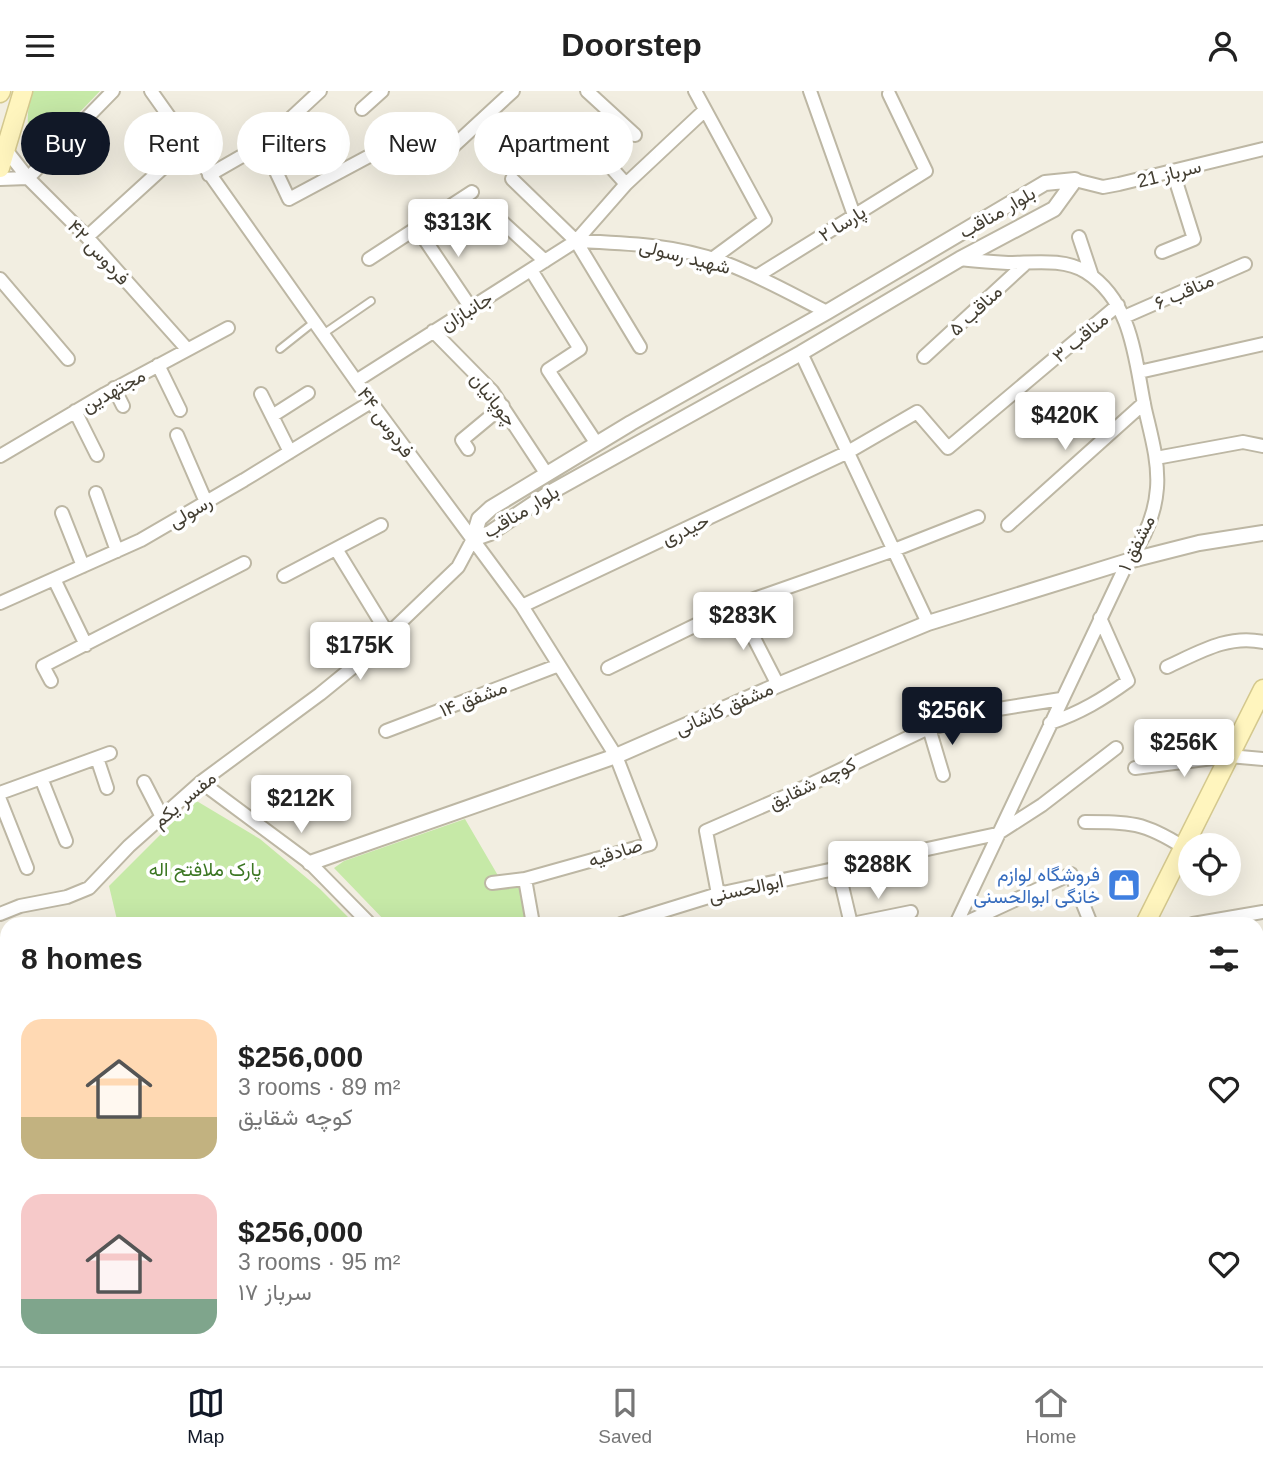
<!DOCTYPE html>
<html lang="en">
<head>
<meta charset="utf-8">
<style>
  body { margin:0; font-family:Arial,Vazirmatn,sans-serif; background:#f6f6f6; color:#222; height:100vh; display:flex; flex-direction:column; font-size:26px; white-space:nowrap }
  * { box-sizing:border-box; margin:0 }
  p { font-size:23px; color:#767676 }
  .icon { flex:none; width:38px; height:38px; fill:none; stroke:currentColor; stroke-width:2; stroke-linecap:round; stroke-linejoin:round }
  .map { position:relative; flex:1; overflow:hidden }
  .details { position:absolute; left:0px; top:826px; width:1264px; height:450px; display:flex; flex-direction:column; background:#fff; border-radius:21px 21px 0 0; box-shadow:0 7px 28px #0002 }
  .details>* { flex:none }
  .hud { position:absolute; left:21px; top:21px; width:700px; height:63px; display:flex; gap:14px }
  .buttons { position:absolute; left:1178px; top:742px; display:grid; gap:14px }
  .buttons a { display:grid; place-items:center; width:63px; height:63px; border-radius:50%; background:#fff; box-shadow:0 7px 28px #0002; font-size:35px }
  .price { position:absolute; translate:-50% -60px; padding:0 16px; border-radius:7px; background:#fff; color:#222; font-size:23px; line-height:46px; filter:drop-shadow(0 2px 4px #0008) }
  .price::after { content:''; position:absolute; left:50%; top:42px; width:21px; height:16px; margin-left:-10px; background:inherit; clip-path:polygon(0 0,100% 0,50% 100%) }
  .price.selected { background:#111827; color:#fff }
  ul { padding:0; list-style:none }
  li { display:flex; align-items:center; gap:21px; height:175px; padding:0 21px }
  li span { display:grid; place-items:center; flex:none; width:196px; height:140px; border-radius:21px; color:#555 }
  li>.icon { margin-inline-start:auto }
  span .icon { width:84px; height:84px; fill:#fffc; stroke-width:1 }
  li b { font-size:30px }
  h2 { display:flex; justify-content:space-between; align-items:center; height:84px; padding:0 21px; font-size:30px }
  .tag { padding:0 24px; border-radius:32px; background:#fff; box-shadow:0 7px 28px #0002; font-size:24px; line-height:63px }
  .tag.selected { background:#111827; color:#fff }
  header { display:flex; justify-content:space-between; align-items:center; height:91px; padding:0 21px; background:#fff; font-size:32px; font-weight:600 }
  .dock { display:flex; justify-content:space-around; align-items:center; height:98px; border-top:2px solid #e0e0e0; background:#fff; font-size:19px; color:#767676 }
  .dock a { display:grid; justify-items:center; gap:4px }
  .dock .selected { color:#111827 }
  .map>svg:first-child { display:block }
  .green { fill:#c6e9a7 }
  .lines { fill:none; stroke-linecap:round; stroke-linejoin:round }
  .service-casing { stroke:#bdb7a4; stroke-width:10 }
  .minor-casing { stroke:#bdb7a4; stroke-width:16 }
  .tertiary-casing { stroke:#bdb7a4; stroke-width:18 }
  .secondary-casing { stroke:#d4c88e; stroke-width:21 }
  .service { stroke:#fff; stroke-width:6 }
  .minor { stroke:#fff; stroke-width:12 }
  .tertiary { stroke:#fff; stroke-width:14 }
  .secondary { stroke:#fff5be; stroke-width:18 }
  .labels { text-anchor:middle; stroke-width:7; stroke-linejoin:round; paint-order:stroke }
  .street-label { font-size:19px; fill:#433e32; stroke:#fff }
  .park-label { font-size:19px; fill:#3c7723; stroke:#fff }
  .shop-label { font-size:19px; fill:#366cbe; stroke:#fff; text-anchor:end }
</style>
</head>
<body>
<header><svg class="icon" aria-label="menu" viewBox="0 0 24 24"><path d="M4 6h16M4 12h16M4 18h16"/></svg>Doorstep<svg class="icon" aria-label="person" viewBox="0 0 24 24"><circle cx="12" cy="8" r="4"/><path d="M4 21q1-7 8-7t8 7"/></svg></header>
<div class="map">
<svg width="1263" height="1275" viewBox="0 0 1263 1275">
  <rect width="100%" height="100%" fill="#f2eee1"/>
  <path class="green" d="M 33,0 L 100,0 L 34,69 C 28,45 24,23 33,0 Z
    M 195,709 L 260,748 L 320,798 L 355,833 L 118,833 L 109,795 Z
    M 465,728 L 500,788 L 523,790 L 531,833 L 388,833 L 334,777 L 344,770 Z"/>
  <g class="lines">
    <defs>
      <path id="service" d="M 323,243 L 371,210
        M 280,258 L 314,231"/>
      <path id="minor" d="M 151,0 L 371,311 L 522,515 L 616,665 L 650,753 L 525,788 L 492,792
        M 587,0 L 635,44
        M 695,0 L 765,129 L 712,168
        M 810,0 L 854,124
        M 362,18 L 382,0
        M 589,52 L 626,93
        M 263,53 L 289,108 L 403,47
        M 6,59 L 28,87 L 87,146 L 187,258
        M 577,63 L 600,43
        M 434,73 L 513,0
        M 209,84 L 263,53 L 320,0
        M 28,87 L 113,0
        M 0,88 L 28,87
        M 512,88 L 576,150 L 640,256
        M 1075,89 L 1103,96 L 1119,93 L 1263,58
        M 497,126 L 545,170
        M 417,137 L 471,217
        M 87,146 L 188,54
        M 1079,146 L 1092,185
        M 576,150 C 626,152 677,154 725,172 C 760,185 793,204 827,221
        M 1162,161 L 1194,148 L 1173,81
        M 369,168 L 472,101
        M 531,179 L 580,258 L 548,279 L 597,353
        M 757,185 L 926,80 L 889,3
        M 0,188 L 68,268
        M 1124,226 L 1245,173
        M 433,240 L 492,300 L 546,382
        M 801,262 L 928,532
        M 924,266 L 1026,172
        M 158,274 L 180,319
        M 1139,281 L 1263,253
        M 356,290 L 576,150 L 626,93 L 705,19
        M 114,297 L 123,315
        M 261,303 L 290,361
        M 75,320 L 97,364
        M 272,325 L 308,302
        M 177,344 L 206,411
        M 468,358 L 462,349 L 503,315
        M 0,365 L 105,303 L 228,237
        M 1156,367 L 1243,351 L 1263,355
        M 96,402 L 117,460
        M 62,422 L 83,475
        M 1008,434 L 1144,312
        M 336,458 L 388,543
        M 284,485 L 381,434
        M 54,488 L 86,554
        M 0,512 L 141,449 L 244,389 L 371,311
        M 737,514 L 778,594
        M 522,515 L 848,361 L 917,321 L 948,357 L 1118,214
        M 1167,576 C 1198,562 1228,543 1263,551
        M 608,577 L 737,514 L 894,459 L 978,426
        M 51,590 L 43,575 L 244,472
        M 1050,632 C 1080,622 1103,608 1128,590 L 1100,527
        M 929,637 L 943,684
        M 386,640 L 559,574
        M 97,667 L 107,697
        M 1135,677 L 1229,665 L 1263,668
        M 41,687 L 66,750
        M 144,691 L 162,726
        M 201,691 L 310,772 L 370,833
        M 0,702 L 110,662
        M 0,709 L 27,777
        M 1085,731 C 1130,731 1144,731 1183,756
        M 838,778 L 851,833
        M 525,788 L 533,833
        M 718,803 L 706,740 L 786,705 L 922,640 L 992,619 L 1061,608
        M 0,823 L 20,815 L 67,806 L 89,797 L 129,755 L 201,691 L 320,603 L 358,572 L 458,476 L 473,448
        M 621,833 L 718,803 L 997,743 L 1042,714 L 1116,657
        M 852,833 L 911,821
        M 956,833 L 1128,470 C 1144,449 1155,424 1157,397 C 1159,371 1151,344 1145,318 C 1135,270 1133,211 1086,181 C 1064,167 1033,172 1008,172 C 992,171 976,170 960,168
        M 963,833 L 1071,783 L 1091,833
        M 1193,833 L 1263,821
        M 1256,924 L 1263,922
        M 1256,986 L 1263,985
        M 0,1085 L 7,1087
        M 1256,1090 L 1263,1139
        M 1256,1172 L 1263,1171
        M 0,1234 L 7,1231
        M 1256,1257 L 1263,1255
        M 179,1269 L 182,1275
        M 251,1269 L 259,1275
        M 555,1269 L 555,1270
        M 1098,1269 L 1100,1275
        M 1210,1269 L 1212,1275
        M 0,1272 L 2,1275
        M 466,1275 L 466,1269
        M 712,1275 L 728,1269
        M 882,1275 L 898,1269
        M 936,1275 L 960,1269
        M 1172,1275 L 1196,1269"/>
      <path id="tertiary" d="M 1075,89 L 1054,118 L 960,168 L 801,262 L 551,401 L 490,442 L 473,448 L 479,428 L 491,417 L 631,332 L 827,221 L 1045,92 Z
        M 310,772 L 616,665 L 778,594 L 928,532 L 1128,470 L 1199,452 L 1263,442"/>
      <path id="secondary" d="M 0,2 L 1,0
        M 0,77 L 23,0
        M 1145,833 L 1263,598
        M 0,967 L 7,973
        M 395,1269 L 403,1275
        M 922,1275 L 925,1269"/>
    </defs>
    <use href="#service" class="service-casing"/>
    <use href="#minor" class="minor-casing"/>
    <use href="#tertiary" class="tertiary-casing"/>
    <use href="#secondary" class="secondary-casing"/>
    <use href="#service" class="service"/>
    <use href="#minor" class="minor"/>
    <use href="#tertiary" class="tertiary"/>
    <use href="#secondary" class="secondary"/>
  </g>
  <defs>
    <symbol id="shop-square" viewBox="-11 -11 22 22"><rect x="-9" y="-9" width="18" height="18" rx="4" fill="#3f7fe0" stroke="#fff"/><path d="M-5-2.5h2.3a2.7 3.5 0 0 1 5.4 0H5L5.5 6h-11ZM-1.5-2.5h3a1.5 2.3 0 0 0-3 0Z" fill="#fff"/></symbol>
  </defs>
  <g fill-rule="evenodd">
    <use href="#shop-square" x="1105" y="775" width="38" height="38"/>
  </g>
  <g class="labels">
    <g class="street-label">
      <text transform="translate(1169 82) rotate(-14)" y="7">سرباز 21</text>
      <text transform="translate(997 121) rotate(-30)" y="7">بلوار مناقب</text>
      <text transform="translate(842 132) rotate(-32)" y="7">پارسا ۲</text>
      <text transform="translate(99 161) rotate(47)" y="7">فردوس ۴۲</text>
      <text transform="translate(685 165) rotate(14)" y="7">شهید رسولی</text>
      <text transform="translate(1184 200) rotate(-24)" y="7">مناقب ۶</text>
      <text transform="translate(975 219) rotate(-43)" y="7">مناقب ۵</text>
      <text transform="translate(466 220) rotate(-32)" y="7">جانبازان</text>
      <text transform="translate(1080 246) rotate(-40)" y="7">مناقب ۳</text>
      <text transform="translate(113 299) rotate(-29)" y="7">مجتهدین</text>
      <text transform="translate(494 308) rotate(52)" y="7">چوپانیان</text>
      <text transform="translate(386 331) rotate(54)" y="7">فردوس ۴۴</text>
      <text transform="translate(190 420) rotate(-30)" y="7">رسولی</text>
      <text transform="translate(521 420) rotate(-31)" y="7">بلوار مناقب</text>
      <text transform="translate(685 438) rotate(-25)" y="7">حیدری</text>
      <text transform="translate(1136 452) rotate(-64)" y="7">مشفق ۱</text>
      <text transform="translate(473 607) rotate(-21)" y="7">مشفق ۱۴</text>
      <text transform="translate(724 617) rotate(-24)" y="7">مشفق کاشانی</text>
      <text transform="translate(812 692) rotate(-26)" y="7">کوچه شقایق</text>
      <text transform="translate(184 708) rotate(-40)" y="7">مفسر یکم</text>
      <text transform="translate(615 761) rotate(-18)" y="7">صادقیه</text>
      <text transform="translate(746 797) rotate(-12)" y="7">ابوالحسنی</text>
    </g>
    <g class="park-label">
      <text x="205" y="785">پارک ملافتح اله</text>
    </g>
    <g class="shop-label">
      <text x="1100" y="790">فروشگاه لوازم<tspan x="1100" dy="22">خانگی ابوالحسنی</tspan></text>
    </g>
  </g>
</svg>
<div class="buttons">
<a><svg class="icon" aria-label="locate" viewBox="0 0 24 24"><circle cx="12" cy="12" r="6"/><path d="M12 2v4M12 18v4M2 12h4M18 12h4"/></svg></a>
</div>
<b class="price" style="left:458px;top:168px">$313K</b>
<b class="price" style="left:1065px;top:361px">$420K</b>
<b class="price" style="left:743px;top:561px">$283K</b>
<b class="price" style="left:360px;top:591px">$175K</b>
<b class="price selected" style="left:952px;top:656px">$256K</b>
<b class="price" style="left:1184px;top:688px">$256K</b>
<b class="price" style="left:301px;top:744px">$212K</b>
<b class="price" style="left:878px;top:810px">$288K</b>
<div class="hud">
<a class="tag selected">Buy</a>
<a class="tag">Rent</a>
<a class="tag">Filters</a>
<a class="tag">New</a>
<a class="tag">Apartment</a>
</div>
<section class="details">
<h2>8 homes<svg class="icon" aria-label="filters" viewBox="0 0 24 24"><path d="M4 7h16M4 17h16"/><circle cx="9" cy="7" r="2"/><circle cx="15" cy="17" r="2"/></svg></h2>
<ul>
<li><span style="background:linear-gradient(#ffd9b3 70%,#c2b280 0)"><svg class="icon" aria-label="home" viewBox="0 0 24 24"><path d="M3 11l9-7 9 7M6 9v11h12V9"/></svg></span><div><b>$256,000</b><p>3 rooms · 89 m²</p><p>کوچه شقایق</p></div><svg class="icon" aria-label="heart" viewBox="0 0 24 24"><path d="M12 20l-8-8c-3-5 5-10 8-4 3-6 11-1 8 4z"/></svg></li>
<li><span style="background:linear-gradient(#f6c9c9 75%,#7fa58c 0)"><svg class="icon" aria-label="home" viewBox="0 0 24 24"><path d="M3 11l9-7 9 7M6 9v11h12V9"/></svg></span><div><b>$256,000</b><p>3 rooms · 95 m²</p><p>سرباز ۱۷</p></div><svg class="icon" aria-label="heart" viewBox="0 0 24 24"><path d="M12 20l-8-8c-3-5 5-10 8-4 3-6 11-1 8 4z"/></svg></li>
</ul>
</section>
</div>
<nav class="dock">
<a class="selected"><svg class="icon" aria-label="map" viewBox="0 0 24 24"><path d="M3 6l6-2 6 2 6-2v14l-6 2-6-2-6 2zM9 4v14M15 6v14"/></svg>Map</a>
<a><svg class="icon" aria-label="saved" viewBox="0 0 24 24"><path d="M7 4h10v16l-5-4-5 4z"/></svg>Saved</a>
<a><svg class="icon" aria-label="home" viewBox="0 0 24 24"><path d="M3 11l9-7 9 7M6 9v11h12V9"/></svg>Home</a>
</nav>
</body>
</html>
